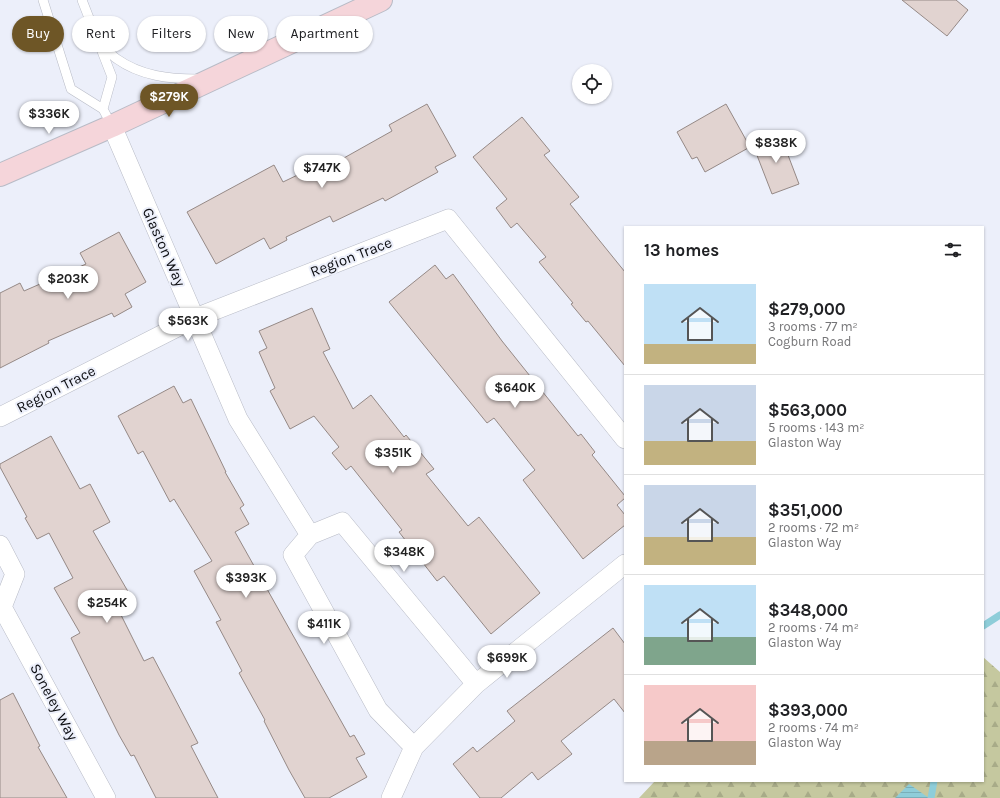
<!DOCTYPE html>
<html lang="en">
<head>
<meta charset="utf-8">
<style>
  body { margin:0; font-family:Karla,sans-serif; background:#f6f6f6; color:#202124; height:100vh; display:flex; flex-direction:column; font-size:15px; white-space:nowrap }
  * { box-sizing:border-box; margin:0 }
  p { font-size:13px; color:#757577 }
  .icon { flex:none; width:22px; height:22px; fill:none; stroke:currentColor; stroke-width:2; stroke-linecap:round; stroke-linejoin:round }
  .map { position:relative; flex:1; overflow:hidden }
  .side { position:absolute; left:624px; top:226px; width:360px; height:556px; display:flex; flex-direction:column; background:#fff; border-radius:0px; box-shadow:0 1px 3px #0004 }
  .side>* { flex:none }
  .top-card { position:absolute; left:12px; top:16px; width:380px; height:36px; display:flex; gap:8px }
  .buttons { position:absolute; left:572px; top:64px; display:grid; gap:8px }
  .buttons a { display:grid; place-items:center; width:40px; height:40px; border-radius:50%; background:#fff; box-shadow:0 1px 3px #0004; font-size:20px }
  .price { position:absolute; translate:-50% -34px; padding:0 9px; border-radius:14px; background:#fff; color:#222; font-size:13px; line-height:26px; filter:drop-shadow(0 1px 2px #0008) }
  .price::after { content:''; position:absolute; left:50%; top:24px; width:12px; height:9px; margin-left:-6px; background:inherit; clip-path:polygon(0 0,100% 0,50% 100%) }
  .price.active { background:#6e5626; color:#fff }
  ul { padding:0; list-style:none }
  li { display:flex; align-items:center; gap:12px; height:100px; padding:0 20px }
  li+li { border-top:1px solid #e0e0e0 }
  li span { display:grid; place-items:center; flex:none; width:112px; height:80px; border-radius:0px; color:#555 }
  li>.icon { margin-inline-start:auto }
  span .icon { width:48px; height:48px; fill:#fffc; stroke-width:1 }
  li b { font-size:17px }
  h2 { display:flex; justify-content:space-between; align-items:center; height:48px; padding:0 20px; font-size:17px }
  .pill { padding:0 14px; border-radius:18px; background:#fff; box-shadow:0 1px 3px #0004; font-size:14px; line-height:36px }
  .pill.active { background:#6e5626; color:#fff }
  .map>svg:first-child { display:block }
  .forest { fill:url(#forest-firs) }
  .water { fill:url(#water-rules) }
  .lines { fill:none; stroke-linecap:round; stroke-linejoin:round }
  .stream { stroke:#8ecdd9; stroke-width:7 }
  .building { fill:#e1d3d0; stroke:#958986 }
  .lane-casing { stroke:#b8bbc6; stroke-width:10 }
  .street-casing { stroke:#b8bbc6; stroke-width:20 }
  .secondary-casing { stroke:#b8bbc6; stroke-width:24 }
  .lane { stroke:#fff; stroke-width:9 }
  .street { stroke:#fff; stroke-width:19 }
  .secondary { stroke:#f5d5da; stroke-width:22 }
  .labels { text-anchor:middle; stroke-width:4; stroke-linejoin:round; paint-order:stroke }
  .street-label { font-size:15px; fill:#0c0d11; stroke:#eceffa }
</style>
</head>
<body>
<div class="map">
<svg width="1000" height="798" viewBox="0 0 1000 798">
  <defs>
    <pattern id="forest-firs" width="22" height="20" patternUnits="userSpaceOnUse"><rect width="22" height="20" fill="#c5c89f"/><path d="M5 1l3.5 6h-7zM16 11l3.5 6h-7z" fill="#a8ab88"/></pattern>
    <pattern id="water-rules" width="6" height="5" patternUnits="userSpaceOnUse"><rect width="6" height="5" fill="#8ecdd9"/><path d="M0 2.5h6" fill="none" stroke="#79afb9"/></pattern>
  </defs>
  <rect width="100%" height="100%" fill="#eceffa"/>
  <path class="forest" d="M 983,657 L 1000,672 L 1000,798 L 639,798 L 655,781 L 983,781 Z"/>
  <path class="water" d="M 909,784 L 929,798 L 895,798 Z"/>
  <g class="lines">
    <path class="stream" d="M 983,626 L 1000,615
      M 931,798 L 934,781"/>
  </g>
  <path class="building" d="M 902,0 L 956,0 L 968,10 L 947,36 Z
    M 427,104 L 456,156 L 435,167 L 438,172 L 385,201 L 383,198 L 333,222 L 330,216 L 286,237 L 287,240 L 270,249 L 264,238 L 216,264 L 187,212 L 274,165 L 283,182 L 333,158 L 335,163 L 392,131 L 389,125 Z
    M 726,104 L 750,147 L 705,172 L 697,157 L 692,159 L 677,132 Z
    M 522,117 L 550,151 L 544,155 L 579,197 L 570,204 L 625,272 L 625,366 L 588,321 L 586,322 L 571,304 L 573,303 L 539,262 L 546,257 L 517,223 L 511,228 L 496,208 L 507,199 L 473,157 Z
    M 780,134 L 799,184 L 772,194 L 753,145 Z
    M 119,232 L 146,282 L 125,294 L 132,307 L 114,317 L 112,313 L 48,341 L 49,343 L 0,368 L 0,293 L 20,283 L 24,291 L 86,264 L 80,253 Z
    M 435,265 L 446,279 L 453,274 L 502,341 L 578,436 L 581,434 L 595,452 L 592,455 L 625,496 L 625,498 L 617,505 L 625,515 L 625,525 L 583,559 L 523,480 L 535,470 L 494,418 L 487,423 L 389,302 Z
    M 312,308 L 330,349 L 323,352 L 353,409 L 371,395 L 404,437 L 406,435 L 434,469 L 426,474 L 468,526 L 479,517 L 540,593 L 491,634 L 444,576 L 437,581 L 399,532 L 402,530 L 351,466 L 346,470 L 332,453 L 339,447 L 314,416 L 290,429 L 270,391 L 275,388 L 259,352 L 267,348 L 259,331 Z
    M 174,386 L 183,403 L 191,399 L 226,472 L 225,472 L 244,505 L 240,508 L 249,524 L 235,532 L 350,737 L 354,735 L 365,754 L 356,758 L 367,777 L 329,798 L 305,798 L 289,770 L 264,721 L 265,720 L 239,673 L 242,671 L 216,622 L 221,620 L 194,571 L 212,561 L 174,499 L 170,502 L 143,451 L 138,454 L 118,416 Z
    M 51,436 L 80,489 L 90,484 L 110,522 L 93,531 L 130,595 L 115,603 L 144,661 L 153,657 L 173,695 L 198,743 L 191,746 L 218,798 L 156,798 L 134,755 L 131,756 L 119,735 L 71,638 L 80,633 L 54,588 L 73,578 L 49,533 L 37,539 L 25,518 L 27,517 L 0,467 L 0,464 Z
    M 613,628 L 625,644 L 625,713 L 614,699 L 561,741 L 572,754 L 538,780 L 532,772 L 501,798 L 480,798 L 453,764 L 473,747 L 477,752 L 515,721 L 507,711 Z
    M 13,693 L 40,746 L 38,747 L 67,798 L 0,798 L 0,700 Z"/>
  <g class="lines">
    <defs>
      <path id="lane" d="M 43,0 L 71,89 L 103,109 L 112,126
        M 82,0 L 112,77 L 103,109
        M 96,36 C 103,43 109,54 117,59 C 141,76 169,79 198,79"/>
      <path id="street" d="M 112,126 L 238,419 L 310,535
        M 0,417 L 195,318 L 448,219 L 625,439
        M 0,545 L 15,574 L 2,607 L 0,606
        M 2,607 L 106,798
        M 414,747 L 378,710 L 293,555 L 310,535 L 342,522 L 476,684
        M 391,798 L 414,747 L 476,684 L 625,564"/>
      <path id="secondary" d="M 0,175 L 112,126 L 381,0"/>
    </defs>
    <use href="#lane" class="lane-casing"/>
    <use href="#street" class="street-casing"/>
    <use href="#secondary" class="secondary-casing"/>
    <use href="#lane" class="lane"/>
    <use href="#street" class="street"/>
    <use href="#secondary" class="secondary"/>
  </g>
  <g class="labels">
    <g class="street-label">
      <text transform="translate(164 247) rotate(66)" y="5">Glaston Way</text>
      <text transform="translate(351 257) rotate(-21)" y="5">Region Trace</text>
      <text transform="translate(56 389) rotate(-27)" y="5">Region Trace</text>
      <text transform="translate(54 702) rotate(62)" y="5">Soneley Way</text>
    </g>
  </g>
</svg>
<div class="buttons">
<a><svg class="icon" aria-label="locate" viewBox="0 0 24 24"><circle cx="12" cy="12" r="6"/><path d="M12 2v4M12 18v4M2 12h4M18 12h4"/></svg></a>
</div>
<b class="price active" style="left:169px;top:118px">$279K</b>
<b class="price" style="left:49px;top:135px">$336K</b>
<b class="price" style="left:776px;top:164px">$838K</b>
<b class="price" style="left:322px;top:189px">$747K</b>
<b class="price" style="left:68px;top:300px">$203K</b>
<b class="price" style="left:188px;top:342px">$563K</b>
<b class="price" style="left:515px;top:409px">$640K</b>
<b class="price" style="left:393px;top:474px">$351K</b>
<b class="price" style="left:404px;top:573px">$348K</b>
<b class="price" style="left:246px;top:599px">$393K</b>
<b class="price" style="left:107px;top:624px">$254K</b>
<b class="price" style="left:324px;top:645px">$411K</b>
<b class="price" style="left:507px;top:679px">$699K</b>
<div class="top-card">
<a class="pill active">Buy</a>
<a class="pill">Rent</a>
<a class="pill">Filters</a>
<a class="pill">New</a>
<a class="pill">Apartment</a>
</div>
<section class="side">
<h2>13 homes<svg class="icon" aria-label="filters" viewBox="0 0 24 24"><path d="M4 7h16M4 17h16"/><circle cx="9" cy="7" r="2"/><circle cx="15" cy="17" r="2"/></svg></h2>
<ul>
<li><span style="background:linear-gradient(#bfe0f5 75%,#c2b280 0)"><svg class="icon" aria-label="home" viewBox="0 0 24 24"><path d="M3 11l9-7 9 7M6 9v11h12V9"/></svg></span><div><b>$279,000</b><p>3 rooms · 77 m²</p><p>Cogburn Road</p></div></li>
<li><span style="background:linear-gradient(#c9d6e8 70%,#c2b280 0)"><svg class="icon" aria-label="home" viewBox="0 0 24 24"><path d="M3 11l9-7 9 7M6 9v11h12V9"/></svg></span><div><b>$563,000</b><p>5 rooms · 143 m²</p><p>Glaston Way</p></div></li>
<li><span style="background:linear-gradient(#c9d6e8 65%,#c2b280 0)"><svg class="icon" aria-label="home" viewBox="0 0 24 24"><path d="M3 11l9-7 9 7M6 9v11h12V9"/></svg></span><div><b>$351,000</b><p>2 rooms · 72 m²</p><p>Glaston Way</p></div></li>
<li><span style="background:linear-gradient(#bfe0f5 65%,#7fa58c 0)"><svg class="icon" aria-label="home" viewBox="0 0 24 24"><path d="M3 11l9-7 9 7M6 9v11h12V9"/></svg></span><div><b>$348,000</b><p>2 rooms · 74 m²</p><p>Glaston Way</p></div></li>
<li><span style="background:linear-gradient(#f6c9c9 70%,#b9a48a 0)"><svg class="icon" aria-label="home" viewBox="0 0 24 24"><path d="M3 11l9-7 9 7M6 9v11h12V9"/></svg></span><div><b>$393,000</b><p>2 rooms · 74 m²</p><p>Glaston Way</p></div></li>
</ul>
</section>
</div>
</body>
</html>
